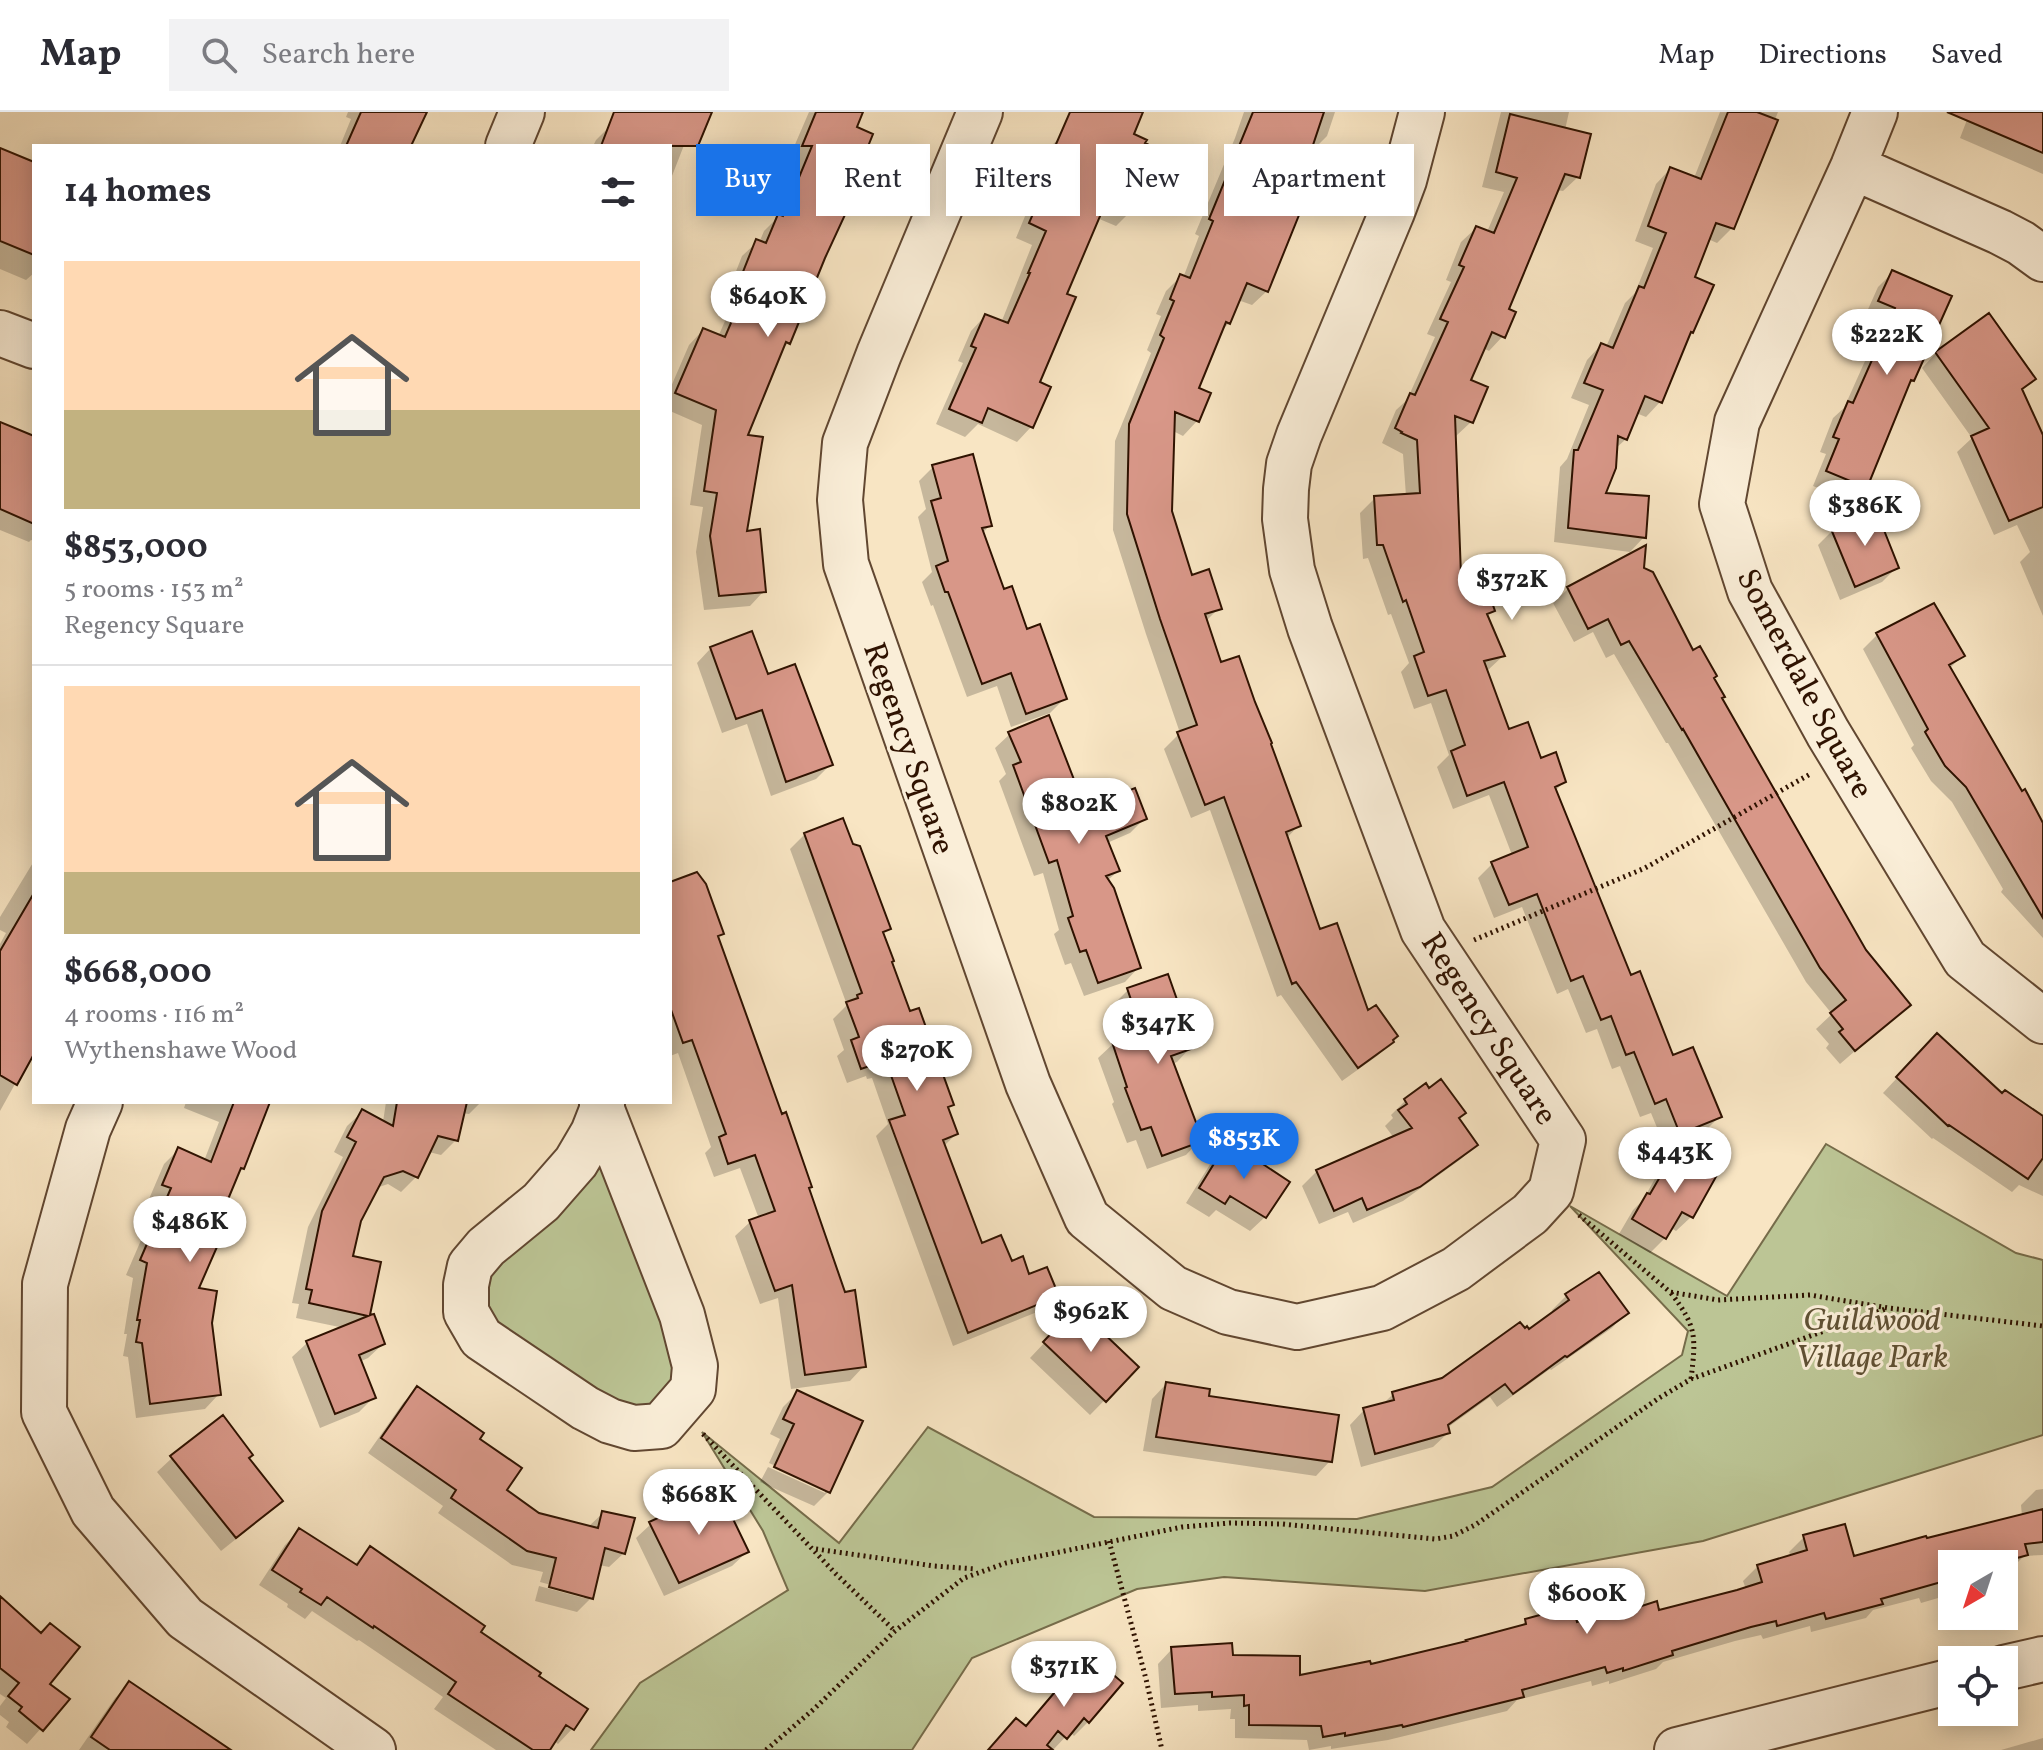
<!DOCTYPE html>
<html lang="en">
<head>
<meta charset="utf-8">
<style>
  body { margin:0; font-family:Vollkorn,serif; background:#f2f2f3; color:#2b2b33; height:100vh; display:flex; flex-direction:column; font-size:30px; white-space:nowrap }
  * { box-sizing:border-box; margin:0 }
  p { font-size:26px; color:#7c7c81 }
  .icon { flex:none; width:44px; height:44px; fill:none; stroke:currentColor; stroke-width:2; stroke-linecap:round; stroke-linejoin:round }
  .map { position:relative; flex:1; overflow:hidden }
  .sheet { position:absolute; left:32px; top:32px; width:640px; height:960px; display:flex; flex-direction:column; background:#fff; border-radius:0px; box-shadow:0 4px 20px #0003 }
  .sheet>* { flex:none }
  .guide { position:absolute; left:696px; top:32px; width:760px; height:72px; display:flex; gap:16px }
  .needle { width:52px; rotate:219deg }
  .fabs { position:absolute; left:1938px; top:1438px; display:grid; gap:16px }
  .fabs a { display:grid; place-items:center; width:80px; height:80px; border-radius:0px; background:#fff; box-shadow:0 4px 20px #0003; font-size:40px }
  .price { position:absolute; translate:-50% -68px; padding:0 18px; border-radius:28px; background:#fff; color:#222; font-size:26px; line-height:52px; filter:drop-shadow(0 2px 4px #0008) }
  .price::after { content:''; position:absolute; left:50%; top:48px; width:24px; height:18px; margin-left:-12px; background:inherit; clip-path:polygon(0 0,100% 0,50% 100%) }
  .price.selected { background:#1a73e8; color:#fff }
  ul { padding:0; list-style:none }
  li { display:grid; align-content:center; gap:16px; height:424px; padding:0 32px }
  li+li { border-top:2px solid #e1e1e2 }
  li span { display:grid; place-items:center; height:248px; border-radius:0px; color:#555 }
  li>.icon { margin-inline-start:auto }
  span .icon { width:144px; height:144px; fill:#fffc; stroke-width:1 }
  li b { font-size:34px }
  h2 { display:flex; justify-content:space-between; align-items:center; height:96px; padding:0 32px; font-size:34px }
  .tag { padding:0 28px; border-radius:0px; background:#fff; box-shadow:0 4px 20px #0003; font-size:28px; line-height:72px }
  .tag.selected { background:#1a73e8; color:#fff }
  header { display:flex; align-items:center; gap:48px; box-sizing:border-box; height:112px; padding:0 40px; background:#fff; border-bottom:2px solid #e1e1e2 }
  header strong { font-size:38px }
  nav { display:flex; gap:44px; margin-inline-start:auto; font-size:28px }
  .search { width:560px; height:72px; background:#f2f2f3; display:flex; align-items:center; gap:20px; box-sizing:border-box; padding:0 28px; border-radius:0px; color:#7c7c81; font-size:30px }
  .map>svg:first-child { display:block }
  .green { fill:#bcc595; stroke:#766c4a; stroke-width:2 }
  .shadow { fill:#0003 }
  .building { fill:#d89788; stroke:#2f1200; stroke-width:2 }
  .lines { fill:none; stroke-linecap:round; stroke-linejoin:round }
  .minor-casing { stroke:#614731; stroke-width:48 }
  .path { stroke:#2f1200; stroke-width:5; stroke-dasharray:2 4; stroke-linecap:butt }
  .minor { stroke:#faeed8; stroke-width:44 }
  .labels { text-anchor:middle; stroke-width:6; stroke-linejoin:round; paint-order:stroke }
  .street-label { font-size:32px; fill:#2f1200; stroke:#faeed8 }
  .park-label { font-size:32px; font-style:italic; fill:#605134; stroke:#faeed8 }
</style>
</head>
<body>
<header>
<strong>Map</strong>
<div class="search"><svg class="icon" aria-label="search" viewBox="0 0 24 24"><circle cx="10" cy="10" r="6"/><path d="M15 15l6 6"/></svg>Search here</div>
<nav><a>Map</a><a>Directions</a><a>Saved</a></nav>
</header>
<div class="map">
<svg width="2043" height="1638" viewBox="0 0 2043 1638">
  <rect width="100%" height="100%" fill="#f8e5c3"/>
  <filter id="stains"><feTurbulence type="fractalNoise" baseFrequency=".0025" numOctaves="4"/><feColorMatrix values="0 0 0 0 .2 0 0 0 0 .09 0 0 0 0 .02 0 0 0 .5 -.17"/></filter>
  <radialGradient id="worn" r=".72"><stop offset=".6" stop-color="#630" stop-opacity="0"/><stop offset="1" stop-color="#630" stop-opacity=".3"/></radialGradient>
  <path class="green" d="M 1826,1032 L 2016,1141 L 2043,1148 L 2043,1323 L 1703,1429 L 1425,1479 L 1224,1465 L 1137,1477 L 972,1546 L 912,1638 L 591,1638 L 640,1571 L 788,1478 L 763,1419 L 702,1320 L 839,1431 L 928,1315 L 1094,1405 L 1357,1407 L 1492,1375 L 1682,1243 L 1688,1219 L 1570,1094 L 1727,1184 Z
    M 593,1049 L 610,1055 L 686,1243 L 675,1277 L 654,1298 L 629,1302 L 491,1206 L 479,1186 L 485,1158 Z"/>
  <path class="shadow" d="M 348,0 L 424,0 L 411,34 L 340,34 L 351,7 L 346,5 Z
    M 614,0 L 710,0 L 690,18 L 670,69 L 670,34 L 593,34 L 596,28 L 608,16 Z
    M 809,0 L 861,0 L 854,16 L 851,70 L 824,146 L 788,231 L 781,238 L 745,324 L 745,421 L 764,479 L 750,494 L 704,498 L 696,440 L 703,395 L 690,393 L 702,313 L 670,299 L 670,277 L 689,233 L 703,218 L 718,225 L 732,193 L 724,190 L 742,144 L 757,130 L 759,131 L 764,119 L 774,109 L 797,55 L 787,51 Z
    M 1086,0 L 1141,0 L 1131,23 L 1130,100 L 1116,114 L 1097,106 L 1064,183 L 1037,271 L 1031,315 L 1017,330 L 978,312 L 965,325 L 936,312 L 963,251 L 958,249 L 971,219 L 985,204 L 1001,211 L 1032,133 L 1016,126 L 1035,80 L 1029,77 L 1046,39 Z
    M 1244,0 L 1335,0 L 1327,24 L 1312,39 L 1309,38 L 1305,50 L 1290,65 L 1284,62 L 1271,94 L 1267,179 L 1252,193 L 1238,188 L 1229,211 L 1220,220 L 1196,277 L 1197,309 L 1183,324 L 1173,319 L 1170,399 L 1191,465 L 1219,496 L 1205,510 L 1220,553 L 1299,713 L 1286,727 L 1318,819 L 1367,901 L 1392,930 L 1377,944 L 1342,969 L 1281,883 L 1277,885 L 1210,698 L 1191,706 L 1164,637 L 1180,621 L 1146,522 L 1113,418 L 1115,329 L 1151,241 L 1147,238 L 1161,204 L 1156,202 L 1166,179 L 1180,165 L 1183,166 L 1199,124 L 1195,122 L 1235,26 Z
    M 1501,0 L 1569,0 L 1565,18 L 1578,65 L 1563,79 L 1556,78 L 1507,198 L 1503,224 L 1489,239 L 1483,236 L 1468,269 L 1471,310 L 1456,324 L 1454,323 L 1459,466 L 1493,498 L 1486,505 L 1503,544 L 1488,558 L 1485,559 L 1507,619 L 1564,670 L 1555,679 L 1630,865 L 1672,945 L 1719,1005 L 1705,1019 L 1665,1035 L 1651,1001 L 1640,1005 L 1620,954 L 1612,957 L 1597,917 L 1586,921 L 1568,877 L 1557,882 L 1522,795 L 1494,806 L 1478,766 L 1493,751 L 1512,743 L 1489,683 L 1453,697 L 1437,655 L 1449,643 L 1431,591 L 1414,597 L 1401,560 L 1409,551 L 1391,502 L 1388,503 L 1368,446 L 1363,447 L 1360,401 L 1375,386 L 1406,384 L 1403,342 L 1382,331 L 1396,298 L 1407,288 L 1435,225 L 1427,222 L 1451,170 L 1446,168 L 1461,130 L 1476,116 L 1487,120 L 1504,80 L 1482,75 Z
    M 1720,0 L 1778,0 L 1732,116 L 1717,131 L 1708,127 L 1693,166 L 1692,220 L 1687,224 L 1660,290 L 1646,305 L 1636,301 L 1626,327 L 1615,337 L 1603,383 L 1644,425 L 1630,440 L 1554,430 L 1560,355 L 1567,347 L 1589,293 L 1571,286 L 1587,248 L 1601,233 L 1606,235 L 1625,191 L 1635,181 L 1653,136 L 1635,129 L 1656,72 L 1670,57 L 1694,66 Z
    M 1970,0 L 2043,0 L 2043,62 L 1960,26 Z
    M 0,39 L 34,70 L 34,161 L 26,168 L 0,157 Z
    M 1893,160 L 1913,268 L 1906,274 L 1865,375 L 1851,390 L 1813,374 L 1826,342 L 1820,340 L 1833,306 L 1844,296 L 1882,211 L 1865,204 L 1878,175 Z
    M 1936,241 L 2034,267 L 2021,280 L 2043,328 L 2043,504 L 2020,450 L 2030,440 L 2017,413 L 1994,423 L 1957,340 L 1972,326 L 1922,256 Z
    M 0,311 L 34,325 L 34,429 L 31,428 L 29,430 L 0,418 Z
    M 933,355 L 990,413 L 982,422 L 1003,479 L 1064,587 L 1050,601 L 1011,615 L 997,574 L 967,585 L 933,493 L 931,494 L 922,470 L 932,460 L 918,405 L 926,397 L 919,369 Z
    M 1832,419 L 1896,456 L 1882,470 L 1840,488 L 1818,433 Z
    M 1644,437 L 1642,458 L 1693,540 L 1712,567 L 1720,587 L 1864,840 L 1908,893 L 1840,952 L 1826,936 L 1829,932 L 1816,917 L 1832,902 L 1806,870 L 1668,631 L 1666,631 L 1614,542 L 1606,546 L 1593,520 L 1574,530 L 1553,491 L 1568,477 Z
    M 1878,522 L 1962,544 L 1949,557 L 2043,715 L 2043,826 L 2001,780 L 2003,777 L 1952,690 L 1931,669 L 1911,636 L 1914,633 L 1863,537 Z
    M 711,536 L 767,564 L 831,652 L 816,667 L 771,684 L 747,612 L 722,621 L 697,551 Z
    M 1010,622 L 1084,699 L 1145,706 L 1130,721 L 1107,731 L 1118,759 L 1107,769 L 1139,855 L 1125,870 L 1084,884 L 1071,851 L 1065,853 L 1054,822 L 1059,818 L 1043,761 L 1034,764 L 999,669 L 1006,662 L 995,636 Z
    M 805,722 L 889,817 L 882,823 L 890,850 L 909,901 L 951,992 L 947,997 L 956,1022 L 944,1034 L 981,1133 L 1057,1184 L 1042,1198 L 953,1234 L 876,1024 L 888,1012 L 872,966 L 867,967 L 866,964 L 847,971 L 837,944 L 844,938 L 833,907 L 847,893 L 790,737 Z
    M 34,749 L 34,938 L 0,999 L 0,832 L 6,821 L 0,818 L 0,805 Z
    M 670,772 L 721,821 L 717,826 L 807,1077 L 864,1254 L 850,1269 L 791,1277 L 778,1186 L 760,1192 L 735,1124 L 750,1110 L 759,1107 L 740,1056 L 714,1065 L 705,1041 L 711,1035 L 678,941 L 670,944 Z
    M 1128,878 L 1191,935 L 1177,950 L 1172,952 L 1200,1028 L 1186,1043 L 1147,1057 L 1136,1028 L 1127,1031 L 1112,992 L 1114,990 L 1098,946 L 1113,932 L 1126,927 L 1114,892 Z
    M 1923,938 L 2043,1007 L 2043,1084 L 2019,1073 L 2012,1080 L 1933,1026 L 1932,1027 L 1883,981 Z
    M 1405,989 L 1457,1007 L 1476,1033 L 1461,1047 L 1403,1089 L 1353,1111 L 1348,1100 L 1319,1112 L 1302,1074 L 1317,1059 L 1394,1026 L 1385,1014 L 1393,1006 L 1391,1003 Z
    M 186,990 L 268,990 L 242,1056 L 236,1062 L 216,1110 L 196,1177 L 210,1211 L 219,1282 L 205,1297 L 136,1306 L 128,1245 L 123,1244 L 127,1222 L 124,1222 L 133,1166 L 126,1163 L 157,1091 L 149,1087 L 164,1052 L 178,1038 L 204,1049 L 219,1010 L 184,996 Z
    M 386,990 L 481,990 L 469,1002 L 462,1001 L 456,1028 L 441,1043 L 429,1040 L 416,1065 L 401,1080 L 388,1072 L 376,1076 L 359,1108 L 351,1146 L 378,1151 L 367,1207 L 383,1232 L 368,1246 L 359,1250 L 374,1285 L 359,1300 L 320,1316 L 292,1245 L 307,1231 L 344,1216 L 296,1206 L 299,1192 L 292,1191 L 308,1115 L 343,1045 L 334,1040 L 347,1014 L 362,1000 L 383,1010 Z
    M 1228,1032 L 1265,1105 L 1250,1119 L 1216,1098 L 1209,1105 L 1186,1091 L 1214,1046 Z
    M 1676,1041 L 1691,1105 L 1676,1119 L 1671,1116 L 1665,1126 L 1650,1141 L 1619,1122 L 1633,1098 L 1643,1088 L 1661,1056 Z
    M 1566,1184 L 1626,1201 L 1612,1216 L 1551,1258 L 1550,1257 L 1497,1295 L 1490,1285 L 1447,1316 L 1448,1321 L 1433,1335 L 1361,1355 L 1350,1313 L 1364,1298 L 1382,1293 L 1393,1282 L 1443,1268 L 1528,1219 L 1554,1201 L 1552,1198 Z
    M 1062,1212 L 1137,1255 L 1090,1303 L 1030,1246 Z
    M 1166,1272 L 1206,1285 L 1330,1349 L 1316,1364 L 1143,1339 L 1152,1287 Z
    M 417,1276 L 478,1327 L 504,1379 L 538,1403 L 588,1415 L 603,1401 L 624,1441 L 609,1455 L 599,1453 L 591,1486 L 577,1500 L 535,1489 L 539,1474 L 584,1486 L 584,1482 L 540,1470 L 543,1460 L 512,1453 L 438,1401 L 443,1394 L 368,1341 L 403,1291 Z
    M 797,1281 L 828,1380 L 814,1394 L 760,1370 L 768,1355 L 825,1381 L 825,1376 L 769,1351 L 780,1327 L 770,1322 L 783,1295 Z
    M 172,1346 L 247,1346 L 280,1389 L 266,1403 L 221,1439 L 157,1360 Z
    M 2043,1377 L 2043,1443 L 2024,1444 L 2011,1457 L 2004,1459 L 2004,1452 L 1952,1452 L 1952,1482 L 1921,1491 L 1919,1486 L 1873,1498 L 1866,1506 L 1811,1520 L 1810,1514 L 1763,1527 L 1761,1523 L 1735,1529 L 1663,1550 L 1656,1557 L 1609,1572 L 1609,1569 L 1592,1574 L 1591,1569 L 1517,1588 L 1507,1599 L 1388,1628 L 1331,1637 L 1331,1634 L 1309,1638 L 1307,1628 L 1235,1626 L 1235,1607 L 1230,1607 L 1231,1597 L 1198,1599 L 1198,1593 L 1161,1596 L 1158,1552 L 1172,1537 L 1231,1545 L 1298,1565 L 1369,1554 L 1519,1516 L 1526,1509 L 1576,1513 L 1613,1505 L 1658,1500 L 1746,1477 L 1743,1469 L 1758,1454 L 1791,1445 L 1789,1440 L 1804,1425 L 1852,1447 L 2022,1404 L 2021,1393 L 2036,1378 Z
    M 651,1412 L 747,1440 L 732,1454 L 664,1484 L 636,1426 Z
    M 299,1419 L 354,1453 L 370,1436 L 536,1565 L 585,1597 L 572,1617 L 558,1632 L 554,1629 L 547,1638 L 496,1638 L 434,1597 L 443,1585 L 359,1528 L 357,1529 L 312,1499 L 305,1507 L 287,1495 L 288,1492 L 259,1473 L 285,1433 Z
    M 0,1487 L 47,1572 L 67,1587 L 27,1632 L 6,1615 L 9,1610 L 0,1603 L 0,1594 L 6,1586 L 0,1582 Z
    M 1074,1558 L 1088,1610 L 1074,1624 L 1070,1620 L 1053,1638 L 989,1638 L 1025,1616 Z
    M 130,1571 L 227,1638 L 79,1638 L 115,1586 Z
    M 2043,1626 L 2043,1638 L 2001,1638 Z"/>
  <path class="building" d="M 361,0 L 427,0 L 411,34 L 346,34 Z
    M 614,0 L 712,0 L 698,34 L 601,34 Z
    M 816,0 L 863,0 L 857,15 L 873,22 L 854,69 L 858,70 L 854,78 L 856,79 L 825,146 L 790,232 L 786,230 L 748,323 L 763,325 L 747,419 L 760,417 L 766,480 L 719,484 L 710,424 L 717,381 L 704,379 L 716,298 L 675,281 L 703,216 L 725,225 L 745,178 L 737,175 L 756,127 L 766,131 L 778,102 L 783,104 L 812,34 L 802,34 Z
    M 1070,0 L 1143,0 L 1134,22 L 1147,28 L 1145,31 L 1153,35 L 1139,69 L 1142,78 L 1132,101 L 1106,90 L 1067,182 L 1076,185 L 1040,270 L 1051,275 L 1033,316 L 988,296 L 982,311 L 949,297 L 976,236 L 971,234 L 985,202 L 1008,211 L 1030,161 L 1028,161 L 1046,119 L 1029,111 L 1049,65 L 1043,62 Z
    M 1253,0 L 1324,0 L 1307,51 L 1293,46 L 1273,93 L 1299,103 L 1268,180 L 1247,171 L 1230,212 L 1226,210 L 1199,276 L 1211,281 L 1199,310 L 1175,300 L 1172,399 L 1192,463 L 1209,457 L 1222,497 L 1205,502 L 1221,550 L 1239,544 L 1255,590 L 1272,631 L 1271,632 L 1301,714 L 1286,720 L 1320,817 L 1337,811 L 1368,898 L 1376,893 L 1398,924 L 1393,928 L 1394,930 L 1358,956 L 1296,870 L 1292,872 L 1224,685 L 1205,693 L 1177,620 L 1197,613 L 1160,507 L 1127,402 L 1129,312 L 1164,226 L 1160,223 L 1174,189 L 1170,187 L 1180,162 L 1190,166 L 1213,109 L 1209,107 Z
    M 1728,0 L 1757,0 L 1778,8 L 1734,117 L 1716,111 L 1695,165 L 1714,173 L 1693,221 L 1691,220 L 1662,291 L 1645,284 L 1627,328 L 1618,324 L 1616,356 L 1606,381 L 1649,384 L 1646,426 L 1568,416 L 1574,338 L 1578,338 L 1603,278 L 1584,271 L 1601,231 L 1613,236 L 1639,174 L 1644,176 L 1666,121 L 1648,114 L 1670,55 L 1701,67 Z
    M 1947,0 L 2043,0 L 2043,41 Z
    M 1510,2 L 1591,22 L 1580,66 L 1565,62 L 1509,197 L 1516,200 L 1505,226 L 1492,220 L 1471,268 L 1488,275 L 1473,311 L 1455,304 L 1461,463 L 1480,456 L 1495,499 L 1487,502 L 1505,544 L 1484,549 L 1509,617 L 1528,610 L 1541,646 L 1556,640 L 1566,670 L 1555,675 L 1631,863 L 1640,859 L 1673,943 L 1693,935 L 1722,1005 L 1680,1022 L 1666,987 L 1655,992 L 1634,940 L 1626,943 L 1611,904 L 1601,908 L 1583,864 L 1571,869 L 1537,782 L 1509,793 L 1491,750 L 1528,735 L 1504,670 L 1467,684 L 1451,639 L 1465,633 L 1446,578 L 1428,584 L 1414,544 L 1424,540 L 1406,488 L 1403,490 L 1383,433 L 1377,433 L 1374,384 L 1420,381 L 1417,328 L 1401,321 L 1402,320 L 1395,316 L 1410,281 L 1415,283 L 1448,210 L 1440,207 L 1464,155 L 1459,153 L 1476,114 L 1494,121 L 1517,66 L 1496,60 Z
    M 0,36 L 34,50 L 34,143 L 0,129 Z
    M 1892,158 L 1952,184 L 1914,269 L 1911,268 L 1867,376 L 1826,359 L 1839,327 L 1833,325 L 1848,289 L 1853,291 L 1895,196 L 1878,189 Z
    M 1989,201 L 2036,267 L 2022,277 L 2043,323 L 2043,395 L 2009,409 L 1971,324 L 1989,316 L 1935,240 Z
    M 0,310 L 34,324 L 34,412 L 0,397 Z
    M 973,342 L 992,414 L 982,416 L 1004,477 L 1012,474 L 1027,517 L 1040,512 L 1067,587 L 1026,602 L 1011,561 L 982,572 L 948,480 L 945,480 L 936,454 L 948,449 L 931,389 L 941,386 L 932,353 Z
    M 1876,398 L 1899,456 L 1855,475 L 1831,417 Z
    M 1646,433 L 1644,456 L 1653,460 L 1693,538 L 1700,534 L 1717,564 L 1714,566 L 1725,585 L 1722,586 L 1866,838 L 1911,893 L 1855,939 L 1839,920 L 1843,917 L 1830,901 L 1846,888 L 1820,856 L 1683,617 L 1682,618 L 1629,529 L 1621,533 L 1608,507 L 1588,517 L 1567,475 Z
    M 1934,491 L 1965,544 L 1949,553 L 2022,679 L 2025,677 L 2043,711 L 2043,806 L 1966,675 L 1945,654 L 1925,620 L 1928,617 L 1876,521 Z
    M 752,519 L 768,562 L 795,552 L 833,653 L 786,670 L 762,598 L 736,607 L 710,535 Z
    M 1049,603 L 1085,696 L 1135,676 L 1147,707 L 1106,724 L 1120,759 L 1106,764 L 1114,776 L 1141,856 L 1098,871 L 1086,838 L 1080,840 L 1068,806 L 1073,804 L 1057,748 L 1049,751 L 1013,653 L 1021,650 L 1008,620 Z
    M 843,706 L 853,732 L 860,734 L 891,817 L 883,820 L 894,849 L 892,850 L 910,899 L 919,896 L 954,993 L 948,995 L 958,1022 L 943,1028 L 982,1131 L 1001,1123 L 1012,1149 L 1023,1144 L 1029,1162 L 1047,1155 L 1059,1184 L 968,1221 L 889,1008 L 905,1003 L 887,952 L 882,954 L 881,950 L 861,957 L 851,928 L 859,925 L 846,890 L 858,886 L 857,883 L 862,881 L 804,721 Z
    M 697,760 L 706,772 L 724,822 L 718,824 L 782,1002 L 786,1000 L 812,1075 L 809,1076 L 845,1180 L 855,1178 L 866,1255 L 805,1263 L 792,1173 L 775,1179 L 749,1108 L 775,1099 L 755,1043 L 728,1052 L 719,1025 L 726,1022 L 692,928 L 683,931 L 670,895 L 670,770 Z
    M 34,781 L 34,942 L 17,973 L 0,963 L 0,839 Z
    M 1168,862 L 1194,936 L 1171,944 L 1203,1029 L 1162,1044 L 1151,1015 L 1141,1018 L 1125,976 L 1127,975 L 1112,930 L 1142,920 L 1127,876 Z
    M 1937,921 L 2002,981 L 2005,978 L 2043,1004 L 2043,1046 L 2028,1067 L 1949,1013 L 1948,1014 L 1896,965 Z
    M 1441,967 L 1466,1001 L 1459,1006 L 1478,1033 L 1420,1075 L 1367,1098 L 1362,1086 L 1334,1099 L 1316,1058 L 1412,1016 L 1398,998 L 1407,992 L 1404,987 L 1426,971 L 1429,976 Z
    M 234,990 L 270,990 L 244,1057 L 241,1056 L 219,1109 L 227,1112 L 199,1176 L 217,1179 L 212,1211 L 221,1283 L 150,1292 L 142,1231 L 136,1230 L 140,1208 L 137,1208 L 147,1151 L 140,1148 L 171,1076 L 162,1073 L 178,1035 L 211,1050 Z
    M 397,990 L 467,990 L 458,1029 L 438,1024 L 418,1066 L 403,1059 L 384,1065 L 361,1109 L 353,1144 L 381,1150 L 370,1203 L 374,1202 L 385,1232 L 359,1243 L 376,1286 L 335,1302 L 306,1229 L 368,1204 L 309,1191 L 312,1178 L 306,1177 L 322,1099 L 356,1030 L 347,1025 L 362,997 L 393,1014 Z
    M 1228,1029 L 1290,1070 L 1266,1106 L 1230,1084 L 1225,1092 L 1199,1076 Z
    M 1675,1039 L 1717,1063 L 1693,1106 L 1682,1100 L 1666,1127 L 1632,1107 L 1647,1081 L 1650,1082 Z
    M 1599,1160 L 1629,1201 L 1567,1245 L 1565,1244 L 1513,1282 L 1505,1272 L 1448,1313 L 1450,1321 L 1375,1342 L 1363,1296 L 1394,1288 L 1392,1280 L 1442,1266 L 1520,1210 L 1525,1216 L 1527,1214 L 1529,1217 L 1569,1188 L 1565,1182 Z
    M 1076,1195 L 1139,1255 L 1106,1290 L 1043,1230 Z
    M 1166,1270 L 1210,1277 L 1209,1284 L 1339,1303 L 1332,1350 L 1156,1325 Z
    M 417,1274 L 484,1321 L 480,1327 L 522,1356 L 507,1378 L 539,1401 L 598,1416 L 602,1399 L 635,1406 L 625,1442 L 605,1436 L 593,1487 L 549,1475 L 556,1446 L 527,1439 L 451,1386 L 456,1378 L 381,1326 Z
    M 797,1278 L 863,1309 L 830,1381 L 774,1355 L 794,1312 L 783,1307 Z
    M 223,1303 L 253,1343 L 249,1346 L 283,1389 L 236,1426 L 170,1344 Z
    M 719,1378 L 749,1440 L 679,1471 L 649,1410 Z
    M 2043,1397 L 2043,1430 L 2025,1432 L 2028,1443 L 1995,1452 L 1952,1452 L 1952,1467 L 1881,1487 L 1883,1492 L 1826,1507 L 1824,1501 L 1777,1514 L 1776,1509 L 1751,1515 L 1672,1539 L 1673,1543 L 1623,1559 L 1623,1556 L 1607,1561 L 1605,1555 L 1522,1578 L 1524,1585 L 1403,1615 L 1402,1613 L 1345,1624 L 1345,1621 L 1323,1625 L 1321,1614 L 1249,1613 L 1249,1593 L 1244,1594 L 1244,1583 L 1212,1585 L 1212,1580 L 1175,1582 L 1171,1535 L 1232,1531 L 1233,1543 L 1300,1544 L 1300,1563 L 1370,1549 L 1371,1552 L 1467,1529 L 1466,1528 L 1526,1512 L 1525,1507 L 1573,1494 L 1577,1510 L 1613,1499 L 1614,1503 L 1657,1489 L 1659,1498 L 1737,1478 L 1762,1470 L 1757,1453 L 1807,1438 L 1803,1423 L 1845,1412 L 1854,1444 L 1926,1424 L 1927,1426 Z
    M 299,1416 L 357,1453 L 370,1434 L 485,1514 L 481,1520 L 541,1561 L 539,1564 L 588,1597 L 574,1618 L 566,1613 L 550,1638 L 533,1638 L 448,1582 L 456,1570 L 374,1514 L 373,1516 L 327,1485 L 321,1493 L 300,1480 L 302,1477 L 272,1458 Z
    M 0,1484 L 41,1521 L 50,1511 L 80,1535 L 50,1572 L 70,1587 L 43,1619 L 19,1599 L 22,1595 L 8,1584 L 19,1571 L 0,1556 Z
    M 1088,1541 L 1123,1571 L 1089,1611 L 1084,1606 L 1067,1627 L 1058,1619 L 1047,1633 L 1053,1638 L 988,1638 L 1016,1606 L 1026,1614 Z
    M 129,1569 L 169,1596 L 231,1638 L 110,1638 L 91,1625 Z"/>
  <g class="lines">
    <defs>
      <path id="minor" d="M 980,0 L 879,242 L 845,331 L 840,388 L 846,452 L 1028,972 L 1087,1106 L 1173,1176 L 1228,1200 L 1297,1215 L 1382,1196 L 1456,1157 L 1530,1102 L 1551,1079 L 1563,1028 L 1423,818 L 1310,516 L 1292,458 L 1285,407 L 1286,377 L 1289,352 L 1299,323 L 1392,100 L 1404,68 L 1422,0
        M 1875,0 L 1853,55 L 1737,310 L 1722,392 L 1750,479 L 1828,621 L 1965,847 L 2043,909
        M 508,34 L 522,0
        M 1853,55 L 2000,120 L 2021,131 L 2043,147
        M 0,221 L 34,234
        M 100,990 L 88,1017 L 45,1172 L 44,1300 L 93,1399 L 185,1506 L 373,1638
        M 602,990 L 602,998 L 682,1203 L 695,1254 L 693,1277 L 661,1314 L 634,1316 L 610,1309 L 585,1296 L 481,1226 L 466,1200 L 466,1173 L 470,1154 L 486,1135 L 541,1090 L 576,1050 L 593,1021 L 602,998
        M 2004,1556 L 2043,1547
        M 1677,1638 L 1952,1569"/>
    </defs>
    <use href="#minor" class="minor-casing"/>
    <path class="path" d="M 1474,828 L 1645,756 L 1812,661
      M 1579,1103 L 1670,1180 L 1718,1188 L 1810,1183 L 1888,1196 L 2043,1214
      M 1671,1181 C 1697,1215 1696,1225 1691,1267
      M 703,1322 L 836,1462 L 895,1519
      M 1109,1429 L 1146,1567 L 1162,1638
      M 816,1437 L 934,1454 L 976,1457
      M 766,1638 L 814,1597 L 895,1519 L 964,1466 L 1006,1451 L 1182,1415 L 1230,1411 L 1282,1412 L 1435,1427 L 1453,1424 L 1475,1413 L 1659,1286 L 1691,1267 L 1888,1196"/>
    <use href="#minor" class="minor"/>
  </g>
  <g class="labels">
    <g class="street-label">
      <text transform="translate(1806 571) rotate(62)" y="11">Somerdale Square</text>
      <text transform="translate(910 636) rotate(71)" y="11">Regency Square</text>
      <text transform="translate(1490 916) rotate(57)" y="11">Regency Square</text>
    </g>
    <g class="park-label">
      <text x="1872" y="1218">Guildwood<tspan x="1872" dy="37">Village Park</tspan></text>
    </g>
  </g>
  <rect width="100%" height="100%" filter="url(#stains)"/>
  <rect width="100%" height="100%" fill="url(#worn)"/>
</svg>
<div class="fabs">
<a><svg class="needle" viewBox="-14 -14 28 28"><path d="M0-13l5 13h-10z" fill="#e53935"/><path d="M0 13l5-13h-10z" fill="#7c7c81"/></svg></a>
<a><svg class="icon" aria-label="locate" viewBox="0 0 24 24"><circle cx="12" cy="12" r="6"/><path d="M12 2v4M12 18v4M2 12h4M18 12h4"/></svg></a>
</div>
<b class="price" style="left:768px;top:227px">$640K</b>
<b class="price" style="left:1887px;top:265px">$222K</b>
<b class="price" style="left:1865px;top:436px">$386K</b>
<b class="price" style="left:1512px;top:510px">$372K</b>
<b class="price" style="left:1079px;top:734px">$802K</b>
<b class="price" style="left:1158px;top:954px">$347K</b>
<b class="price" style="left:917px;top:981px">$270K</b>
<b class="price selected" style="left:1244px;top:1069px">$853K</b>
<b class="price" style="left:1675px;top:1083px">$443K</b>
<b class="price" style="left:190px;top:1152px">$486K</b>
<b class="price" style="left:1091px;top:1242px">$962K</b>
<b class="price" style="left:699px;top:1425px">$668K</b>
<b class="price" style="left:1587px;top:1524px">$600K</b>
<b class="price" style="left:1064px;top:1597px">$371K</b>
<div class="guide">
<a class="tag selected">Buy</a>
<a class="tag">Rent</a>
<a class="tag">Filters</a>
<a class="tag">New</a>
<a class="tag">Apartment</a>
</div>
<section class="sheet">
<h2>14 homes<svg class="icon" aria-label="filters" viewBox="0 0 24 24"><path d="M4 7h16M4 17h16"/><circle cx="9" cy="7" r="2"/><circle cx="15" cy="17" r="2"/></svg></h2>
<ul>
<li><span style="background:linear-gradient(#ffd9b3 60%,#c2b280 0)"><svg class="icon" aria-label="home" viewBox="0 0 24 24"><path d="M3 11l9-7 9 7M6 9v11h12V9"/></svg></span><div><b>$853,000</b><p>5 rooms · 153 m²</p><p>Regency Square</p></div></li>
<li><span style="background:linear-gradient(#ffd9b3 75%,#c2b280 0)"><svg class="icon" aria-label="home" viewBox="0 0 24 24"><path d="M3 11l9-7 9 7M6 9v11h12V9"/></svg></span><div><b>$668,000</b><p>4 rooms · 116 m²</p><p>Wythenshawe Wood</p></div></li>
</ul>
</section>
</div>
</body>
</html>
